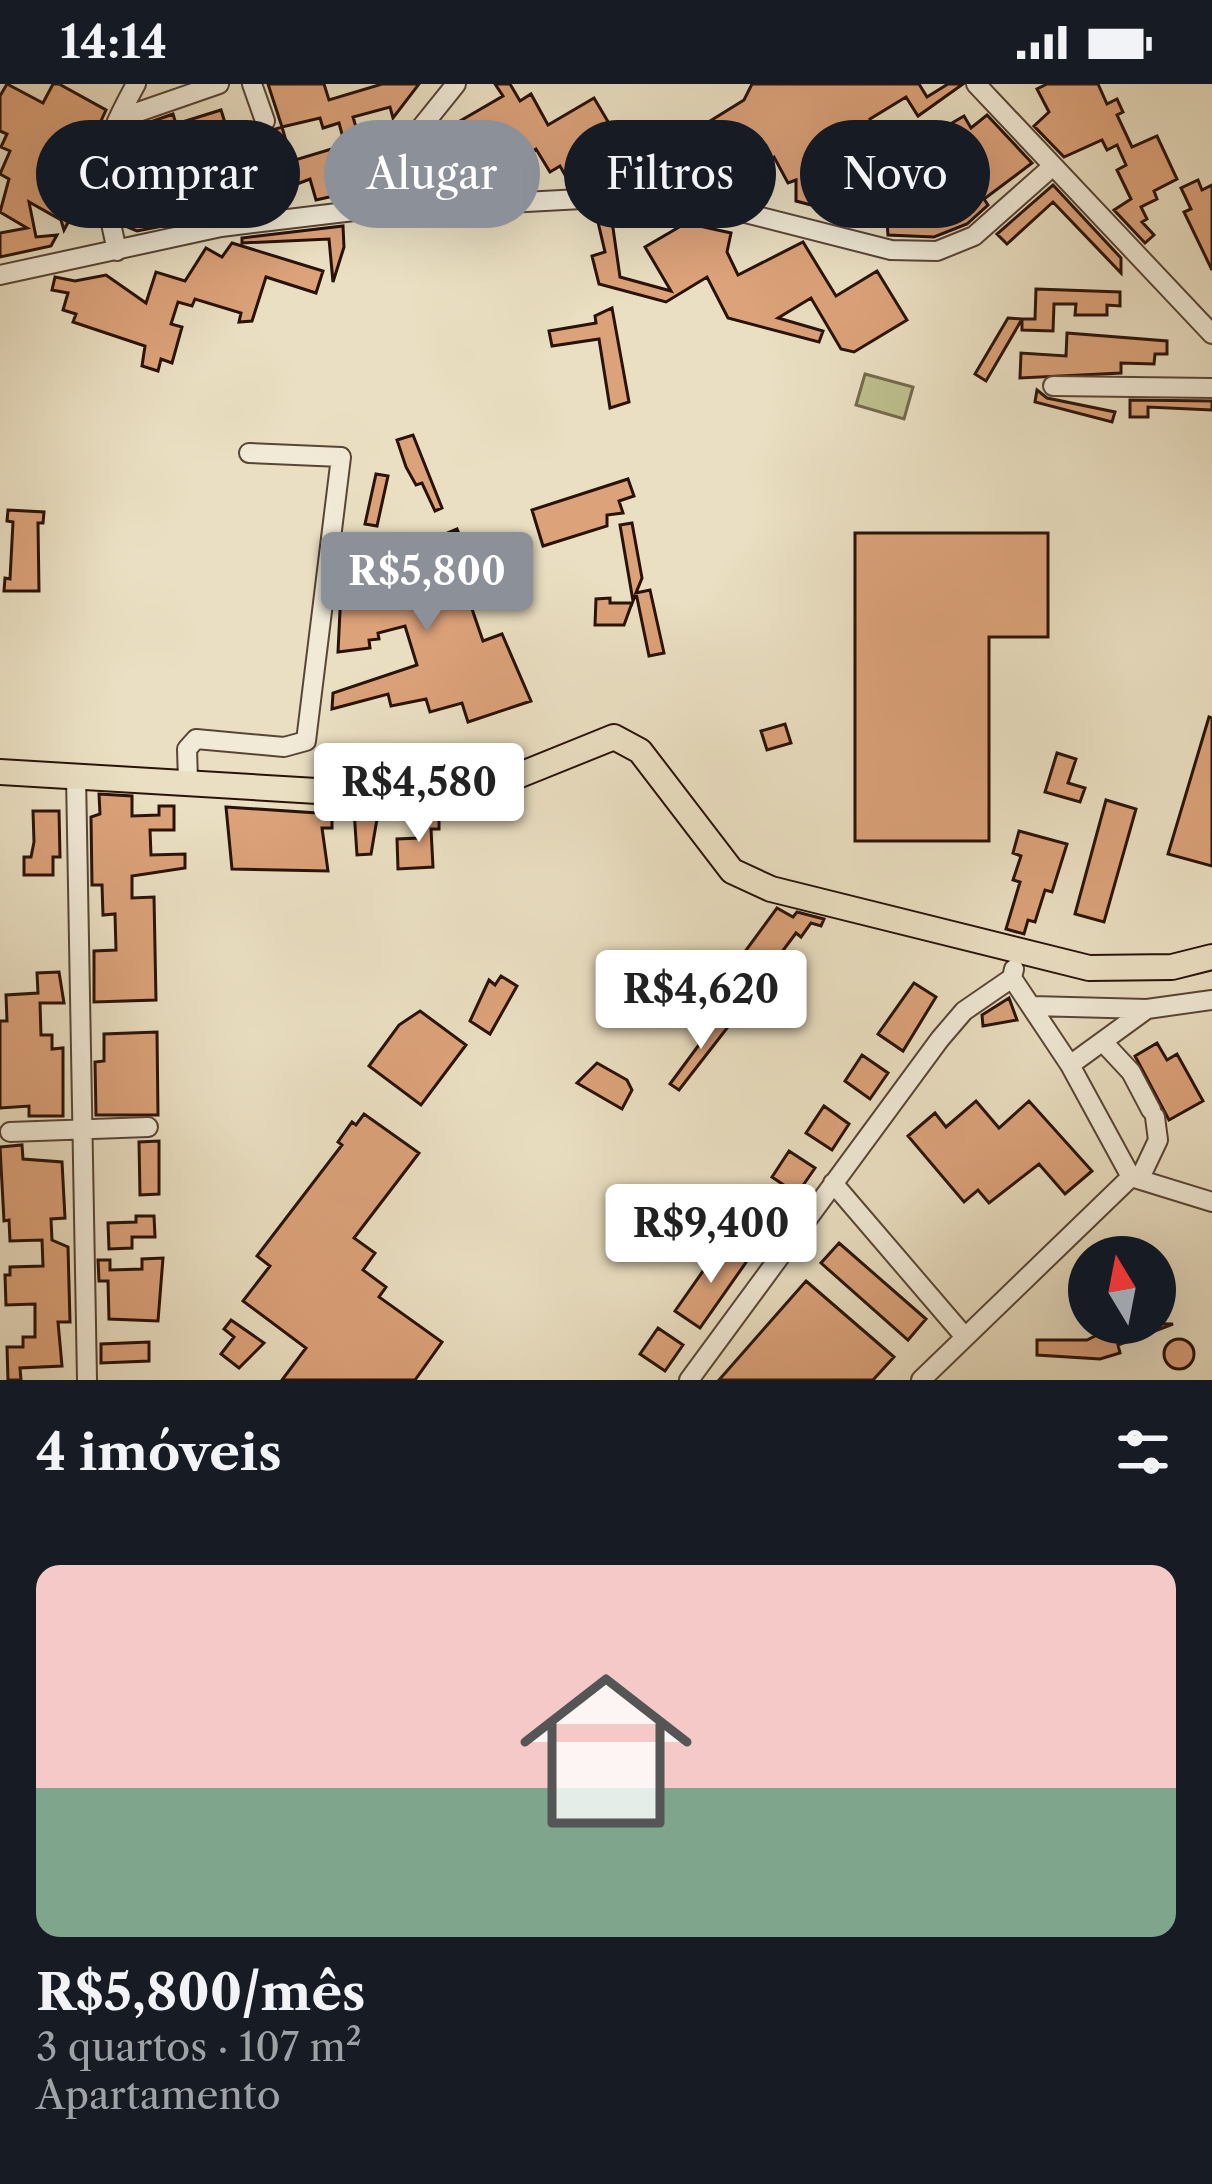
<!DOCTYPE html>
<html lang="pt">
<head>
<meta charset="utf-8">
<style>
  body { margin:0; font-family:"Libre Caslon Text",serif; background:#242831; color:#f1f3f6; height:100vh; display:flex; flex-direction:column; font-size:45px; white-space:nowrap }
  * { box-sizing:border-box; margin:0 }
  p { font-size:39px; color:#9ea1a6 }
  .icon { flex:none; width:66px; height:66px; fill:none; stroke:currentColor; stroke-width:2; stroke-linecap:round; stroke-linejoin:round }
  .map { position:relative; height:1296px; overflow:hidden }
  .side { display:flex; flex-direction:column; background:#171b24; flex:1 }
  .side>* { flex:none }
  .hud { position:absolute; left:36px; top:36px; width:1140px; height:108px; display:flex; gap:24px }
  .needle { width:78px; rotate:350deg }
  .controls { position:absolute; left:1068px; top:1152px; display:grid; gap:24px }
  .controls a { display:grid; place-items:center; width:108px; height:108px; border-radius:50%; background:#171b24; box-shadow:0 12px 48px #0002; font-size:60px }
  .price { position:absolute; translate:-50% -102px; padding:0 27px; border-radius:12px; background:#fff; color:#222; font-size:39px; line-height:78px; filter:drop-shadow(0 3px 6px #0008) }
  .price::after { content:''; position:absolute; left:50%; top:72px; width:36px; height:27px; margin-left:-18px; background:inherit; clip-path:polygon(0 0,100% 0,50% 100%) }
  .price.current { background:#8c9099; color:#fff }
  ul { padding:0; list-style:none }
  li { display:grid; align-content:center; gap:24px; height:636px; padding:0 36px }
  li span { display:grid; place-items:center; height:372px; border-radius:24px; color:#555 }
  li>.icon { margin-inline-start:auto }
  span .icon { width:216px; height:216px; fill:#fffc; stroke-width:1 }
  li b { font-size:51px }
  h2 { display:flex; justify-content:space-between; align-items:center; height:144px; padding:0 36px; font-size:51px }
  .pill { padding:0 42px; border-radius:54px; background:#171b24; box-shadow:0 12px 48px #0002; font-size:42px; line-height:108px }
  .pill.current { background:#8c9099; color:#fff }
  .status { display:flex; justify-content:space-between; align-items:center; height:84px; padding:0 60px; background:#171b24; direction:ltr }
  .status svg { height:33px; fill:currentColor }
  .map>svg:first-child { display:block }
  .grass { fill:#bec08e; stroke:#74694b; stroke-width:3 }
  .building { fill:#dca27a; stroke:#291208; stroke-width:3; fill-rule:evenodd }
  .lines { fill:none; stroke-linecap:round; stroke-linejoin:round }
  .minor-casing { stroke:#594536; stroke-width:22 }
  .major-casing { stroke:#291208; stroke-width:28 }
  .minor { stroke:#f1ead7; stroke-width:18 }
  .major { stroke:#eadfc2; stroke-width:24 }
</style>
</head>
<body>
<div class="status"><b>14:14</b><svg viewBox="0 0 49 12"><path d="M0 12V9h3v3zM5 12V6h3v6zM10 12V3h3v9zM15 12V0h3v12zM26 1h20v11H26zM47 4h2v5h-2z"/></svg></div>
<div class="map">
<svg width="1212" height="1296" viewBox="0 0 1212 1296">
  <rect width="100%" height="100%" fill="#eadfc2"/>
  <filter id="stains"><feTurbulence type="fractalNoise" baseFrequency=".00167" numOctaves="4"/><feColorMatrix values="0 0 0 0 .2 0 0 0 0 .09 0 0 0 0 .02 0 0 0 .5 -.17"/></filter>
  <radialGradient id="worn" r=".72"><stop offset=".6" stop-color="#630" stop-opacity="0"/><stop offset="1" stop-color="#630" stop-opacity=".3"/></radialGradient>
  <path class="grass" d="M 865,290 L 913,303 L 904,335 L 856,321 Z"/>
  <path class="building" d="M 7,0 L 43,19 L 53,0 L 59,0 L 106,26 L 85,72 L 91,105 L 86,105 L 64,146 L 61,136 L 29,118 L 36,153 L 57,151 L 51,162 L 0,173 L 0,149 L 27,144 L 0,128 L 9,95 L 0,90 L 10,67 L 1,63 L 7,50 L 0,47 L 0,12 Z
    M 268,0 L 324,0 L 329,16 L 382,0 L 419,0 L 393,34 L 390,23 L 353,33 L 361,60 L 356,61 L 356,100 L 346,100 L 347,109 L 316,116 L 310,95 L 263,113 L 266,122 L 137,147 L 125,142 L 124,138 L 139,135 L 120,88 L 149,81 L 139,42 L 173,30 L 176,40 L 221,26 L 231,58 L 282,43 L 292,77 L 345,61 L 339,39 L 323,44 L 320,34 L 282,43 ZM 229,88 L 238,115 L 210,120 L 202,96 Z
    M 495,0 L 510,0 L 520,17 L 531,10 L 548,41 L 594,14 L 626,68 L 590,89 L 584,79 L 565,91 L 560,82 L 550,88 L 536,65 L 492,92 L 460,37 L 503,12 Z
    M 752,0 L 919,0 L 927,13 L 948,0 L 963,0 L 918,32 L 906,13 L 870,35 L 929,126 L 961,108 L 928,53 L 964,32 L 971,44 L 987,31 L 1032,79 L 984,115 L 988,121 L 967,140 L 934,153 L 888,151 L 887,138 L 847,70 L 812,90 L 820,105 L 819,123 L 796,117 L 796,96 L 788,99 L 774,73 L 728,100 L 726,110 L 689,101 L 678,85 L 692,76 L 673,45 L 684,40 L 689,50 L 744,16 Z
    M 1047,0 L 1098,0 L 1107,20 L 1117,15 L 1123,28 L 1117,31 L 1132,63 L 1157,52 L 1177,95 L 1154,107 L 1157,115 L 1141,123 L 1147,135 L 1142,138 L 1154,151 L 1145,159 L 1114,126 L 1131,115 L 1117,86 L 1126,81 L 1117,61 L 1107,66 L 1102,56 L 1064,73 L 1034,42 L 1049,28 L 1037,5 Z
    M 448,43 L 442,50 L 466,100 L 429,110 L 429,98 L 452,97 L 434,60 L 400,111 L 383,112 L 434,49 Z
    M 1198,96 L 1202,106 L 1212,101 L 1212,186 L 1184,128 L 1191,125 L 1181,104 Z
    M 1053,101 L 1121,174 L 1121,189 L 1053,118 L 1007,160 L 997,150 Z
    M 612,137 L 620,193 L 671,207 L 645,163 L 686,139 L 731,149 L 727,168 L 738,191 L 803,158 L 836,212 L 877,187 L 907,236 L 854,268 L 841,265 L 811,214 L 778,234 L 823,247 L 819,258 L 728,234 L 707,193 L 666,218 L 599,200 L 592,172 L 605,168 L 598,138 Z
    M 343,142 L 344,163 L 333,198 L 329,155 L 242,159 L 242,154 Z
    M 232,159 L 323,187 L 316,209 L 266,193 L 252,237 L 239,238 L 241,229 L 195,215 L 192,222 L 178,218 L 171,240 L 182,243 L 172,279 L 161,275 L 158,287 L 142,282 L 145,262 L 73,238 L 76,230 L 63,226 L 68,209 L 52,206 L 55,193 L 75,197 L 106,191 L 146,219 L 156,188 L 185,197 L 206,164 L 222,173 Z
    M 1036,205 L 1120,208 L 1120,222 L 1107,221 L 1107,231 L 1075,231 L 1076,220 L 1054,220 L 1053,247 L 1022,246 L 1022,235 L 1035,235 Z
    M 612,224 L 629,318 L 610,324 L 599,255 L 552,262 L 549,247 L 596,239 L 595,232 Z
    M 1008,234 L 1022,235 L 986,297 L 975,290 Z
    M 1067,249 L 1167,257 L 1167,270 L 1155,270 L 1154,280 L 1121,279 L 1121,289 L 1020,294 L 1021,269 L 1066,272 Z
    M 1037,306 L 1047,314 L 1115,328 L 1112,338 L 1035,318 Z
    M 1130,316 L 1212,317 L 1212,326 L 1148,323 L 1148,333 L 1130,333 Z
    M 413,351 L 442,424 L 435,427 L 422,399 L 416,401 L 406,383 L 397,356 Z
    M 376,390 L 388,392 L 377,442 L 365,440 Z
    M 628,395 L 634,412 L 619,417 L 623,429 L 607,431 L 607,442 L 543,462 L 532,426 Z
    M 8,426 L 44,428 L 43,439 L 38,439 L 39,507 L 4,507 L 5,494 L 10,495 L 13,438 L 7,437 Z
    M 632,439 L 642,494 L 636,509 L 650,506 L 664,569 L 649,572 L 636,509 L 633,517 L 620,441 Z
    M 457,445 L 489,518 L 472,525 L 483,557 L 502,550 L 531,617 L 468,638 L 462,619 L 430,628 L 426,615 L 391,622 L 388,610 L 332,625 L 333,609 L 417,581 L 405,542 L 378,549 L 379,555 L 369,556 L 370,564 L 338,568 L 343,465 L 354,465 L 353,475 L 411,467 L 413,482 L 433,478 L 438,500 L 462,489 L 445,450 Z
    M 855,449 L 1048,449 L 1048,553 L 989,553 L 989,757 L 855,757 Z
    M 610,514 L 610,519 L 632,519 L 624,541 L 595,541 L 596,515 Z
    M 1209,633 L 1212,634 L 1212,782 L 1168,770 Z
    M 785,640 L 791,659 L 767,666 L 761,647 Z
    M 1057,669 L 1076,675 L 1068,699 L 1085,704 L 1080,718 L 1045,708 Z
    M 99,710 L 132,712 L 132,732 L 159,731 L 159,722 L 174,722 L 174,746 L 150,746 L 151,771 L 185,770 L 185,784 L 132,792 L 132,814 L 154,813 L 156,916 L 94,918 L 94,867 L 116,866 L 115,830 L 103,831 L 102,801 L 92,801 L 91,733 L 100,730 Z
    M 1106,716 L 1136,725 L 1104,838 L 1075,830 Z
    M 226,723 L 332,730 L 332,744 L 322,744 L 328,787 L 232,785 Z
    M 354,726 L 373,727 L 377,735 L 371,770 L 357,771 Z
    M 33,727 L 59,727 L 60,773 L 53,773 L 53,791 L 24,791 L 24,773 L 31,773 L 34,758 Z
    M 418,730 L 439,730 L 439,745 L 431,745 L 433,783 L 398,785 L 397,755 L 419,754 Z
    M 1019,747 L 1067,760 L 1052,808 L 1045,806 L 1035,838 L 1028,836 L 1024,850 L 1006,845 L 1020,798 L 1013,796 L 1021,772 L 1013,769 Z
    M 777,824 L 793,833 L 797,828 L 824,835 L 821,842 L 811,839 L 801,853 L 796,849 L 767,888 L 757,881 L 745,899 L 730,888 Z
    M 59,888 L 64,919 L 40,919 L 41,951 L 52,951 L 52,965 L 63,964 L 63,1032 L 29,1032 L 29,1022 L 0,1024 L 0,937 L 7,937 L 6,911 L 38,909 L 37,889 Z
    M 501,892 L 517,902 L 490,950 L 470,937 L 489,896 L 495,901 Z
    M 665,894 L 699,903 L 694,928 L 660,919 Z
    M 914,899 L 936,913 L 903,967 L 878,950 Z
    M 1009,914 L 1017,936 L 983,942 L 982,931 Z
    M 420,927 L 466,961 L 421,1021 L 369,982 L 399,941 Z
    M 721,931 L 731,939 L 679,1006 L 670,1000 Z
    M 157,948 L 158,1031 L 96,1031 L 95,978 L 104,977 L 104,950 Z
    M 1157,959 L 1167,976 L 1177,970 L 1203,1017 L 1169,1036 L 1135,972 Z
    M 862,971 L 888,989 L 870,1015 L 845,997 Z
    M 597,979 L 627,996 L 632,1006 L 622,1025 L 577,999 Z
    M 976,1017 L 999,1044 L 1029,1017 L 1092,1087 L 1065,1110 L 1039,1080 L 989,1119 L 978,1106 L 964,1118 L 908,1052 L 935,1029 L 946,1043 Z
    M 824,1022 L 849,1040 L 832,1066 L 806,1049 Z
    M 364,1030 L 419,1069 L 354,1154 L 375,1169 L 363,1186 L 386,1203 L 379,1213 L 442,1258 L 415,1296 L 282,1296 L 306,1264 L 243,1217 L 270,1182 L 257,1172 L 342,1061 L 338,1058 L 352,1038 L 356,1041 Z
    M 159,1057 L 159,1110 L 140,1111 L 139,1058 Z
    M 22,1061 L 23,1075 L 62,1078 L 65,1134 L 51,1135 L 52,1156 L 68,1163 L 70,1238 L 58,1238 L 62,1282 L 20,1284 L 21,1296 L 8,1296 L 7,1263 L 23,1263 L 23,1253 L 35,1253 L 35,1220 L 6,1221 L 5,1191 L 10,1191 L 10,1183 L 43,1182 L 42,1156 L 10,1157 L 9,1136 L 4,1137 L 0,1063 Z
    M 789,1067 L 815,1084 L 797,1110 L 772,1093 Z
    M 758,1111 L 783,1129 L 765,1154 L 740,1137 Z
    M 136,1132 L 154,1132 L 155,1153 L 132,1153 L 132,1164 L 109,1165 L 108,1139 L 136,1138 Z
    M 839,1159 L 926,1235 L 908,1256 L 821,1179 Z
    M 722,1160 L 747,1177 L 700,1244 L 675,1227 Z
    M 163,1174 L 158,1237 L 109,1235 L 108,1197 L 99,1197 L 98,1176 L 110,1176 L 110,1186 L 142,1185 L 142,1175 Z
    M 806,1197 L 894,1273 L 873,1296 L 719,1296 Z
    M 231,1236 L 264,1259 L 239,1284 L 221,1270 L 234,1253 L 224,1245 Z
    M 1121,1239 L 1173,1240 L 1118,1261 L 1120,1269 L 1100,1275 L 1037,1271 L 1037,1256 L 1087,1256 Z
    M 658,1244 L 683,1261 L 665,1287 L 640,1270 Z
    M1164 1270a15 15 0 1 1 30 0a15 15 0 1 1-30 0Z
    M 149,1258 L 149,1277 L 101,1279 L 101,1260 Z"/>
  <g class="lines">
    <defs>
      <path id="minor" d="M 252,0 L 265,37
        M 976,0 L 1212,250
        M 118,35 L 219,0
        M 354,127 L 456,0
        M 117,167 C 99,85 95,75 136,0
        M 0,191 L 221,143 L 354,127 L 638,112 L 690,115 L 891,166 L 937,167 L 974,152 L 1053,82
        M 1053,302 L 1212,304
        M 76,692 L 87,1296
        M 188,696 L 187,665 L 196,655 L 284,663 L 306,657 L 341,373 L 249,369
        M 1032,922 L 1147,925 L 1212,916
        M 1103,958 L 1131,988 L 1151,1026
        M 1070,981 L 1147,925
        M 10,1048 L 148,1043
        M 1131,1093 L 1212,1118
        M 1140,1094 L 1158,1056 L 1155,1033
        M 833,1099 L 965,1253
        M 689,1296 L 940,955 L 964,927 L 1012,894
        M 921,1296 L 1131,1093 L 1070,981 L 1012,894 L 1014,885"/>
      <path id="major" d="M 0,688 L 434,714 L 500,699 L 614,653 L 640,667 L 732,787 L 771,805 L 1089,884 L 1172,883 L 1212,873"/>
    </defs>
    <use href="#minor" class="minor-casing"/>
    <use href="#major" class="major-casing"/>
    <use href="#minor" class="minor"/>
    <use href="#major" class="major"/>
  </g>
  <rect width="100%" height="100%" filter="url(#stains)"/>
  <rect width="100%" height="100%" fill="url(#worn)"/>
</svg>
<div class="controls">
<a><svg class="needle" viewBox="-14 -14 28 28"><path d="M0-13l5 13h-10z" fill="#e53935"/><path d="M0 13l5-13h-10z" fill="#9ea1a6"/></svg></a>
</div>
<b class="price current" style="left:427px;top:550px">R$5,800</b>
<b class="price" style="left:419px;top:761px">R$4,580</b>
<b class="price" style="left:701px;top:968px">R$4,620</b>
<b class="price" style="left:711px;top:1202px">R$9,400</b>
<div class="hud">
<a class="pill">Comprar</a>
<a class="pill current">Alugar</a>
<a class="pill">Filtros</a>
<a class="pill">Novo</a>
</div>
</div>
<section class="side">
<h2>4 imóveis<svg class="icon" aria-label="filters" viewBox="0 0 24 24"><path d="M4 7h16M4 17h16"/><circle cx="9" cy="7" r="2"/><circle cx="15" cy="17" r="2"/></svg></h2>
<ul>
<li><span style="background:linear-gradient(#f6c9c9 60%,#7fa58c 0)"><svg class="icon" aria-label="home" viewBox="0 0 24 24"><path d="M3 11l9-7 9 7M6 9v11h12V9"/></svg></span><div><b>R$5,800/mês</b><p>3 quartos · 107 m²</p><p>Apartamento</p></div></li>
</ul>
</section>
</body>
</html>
